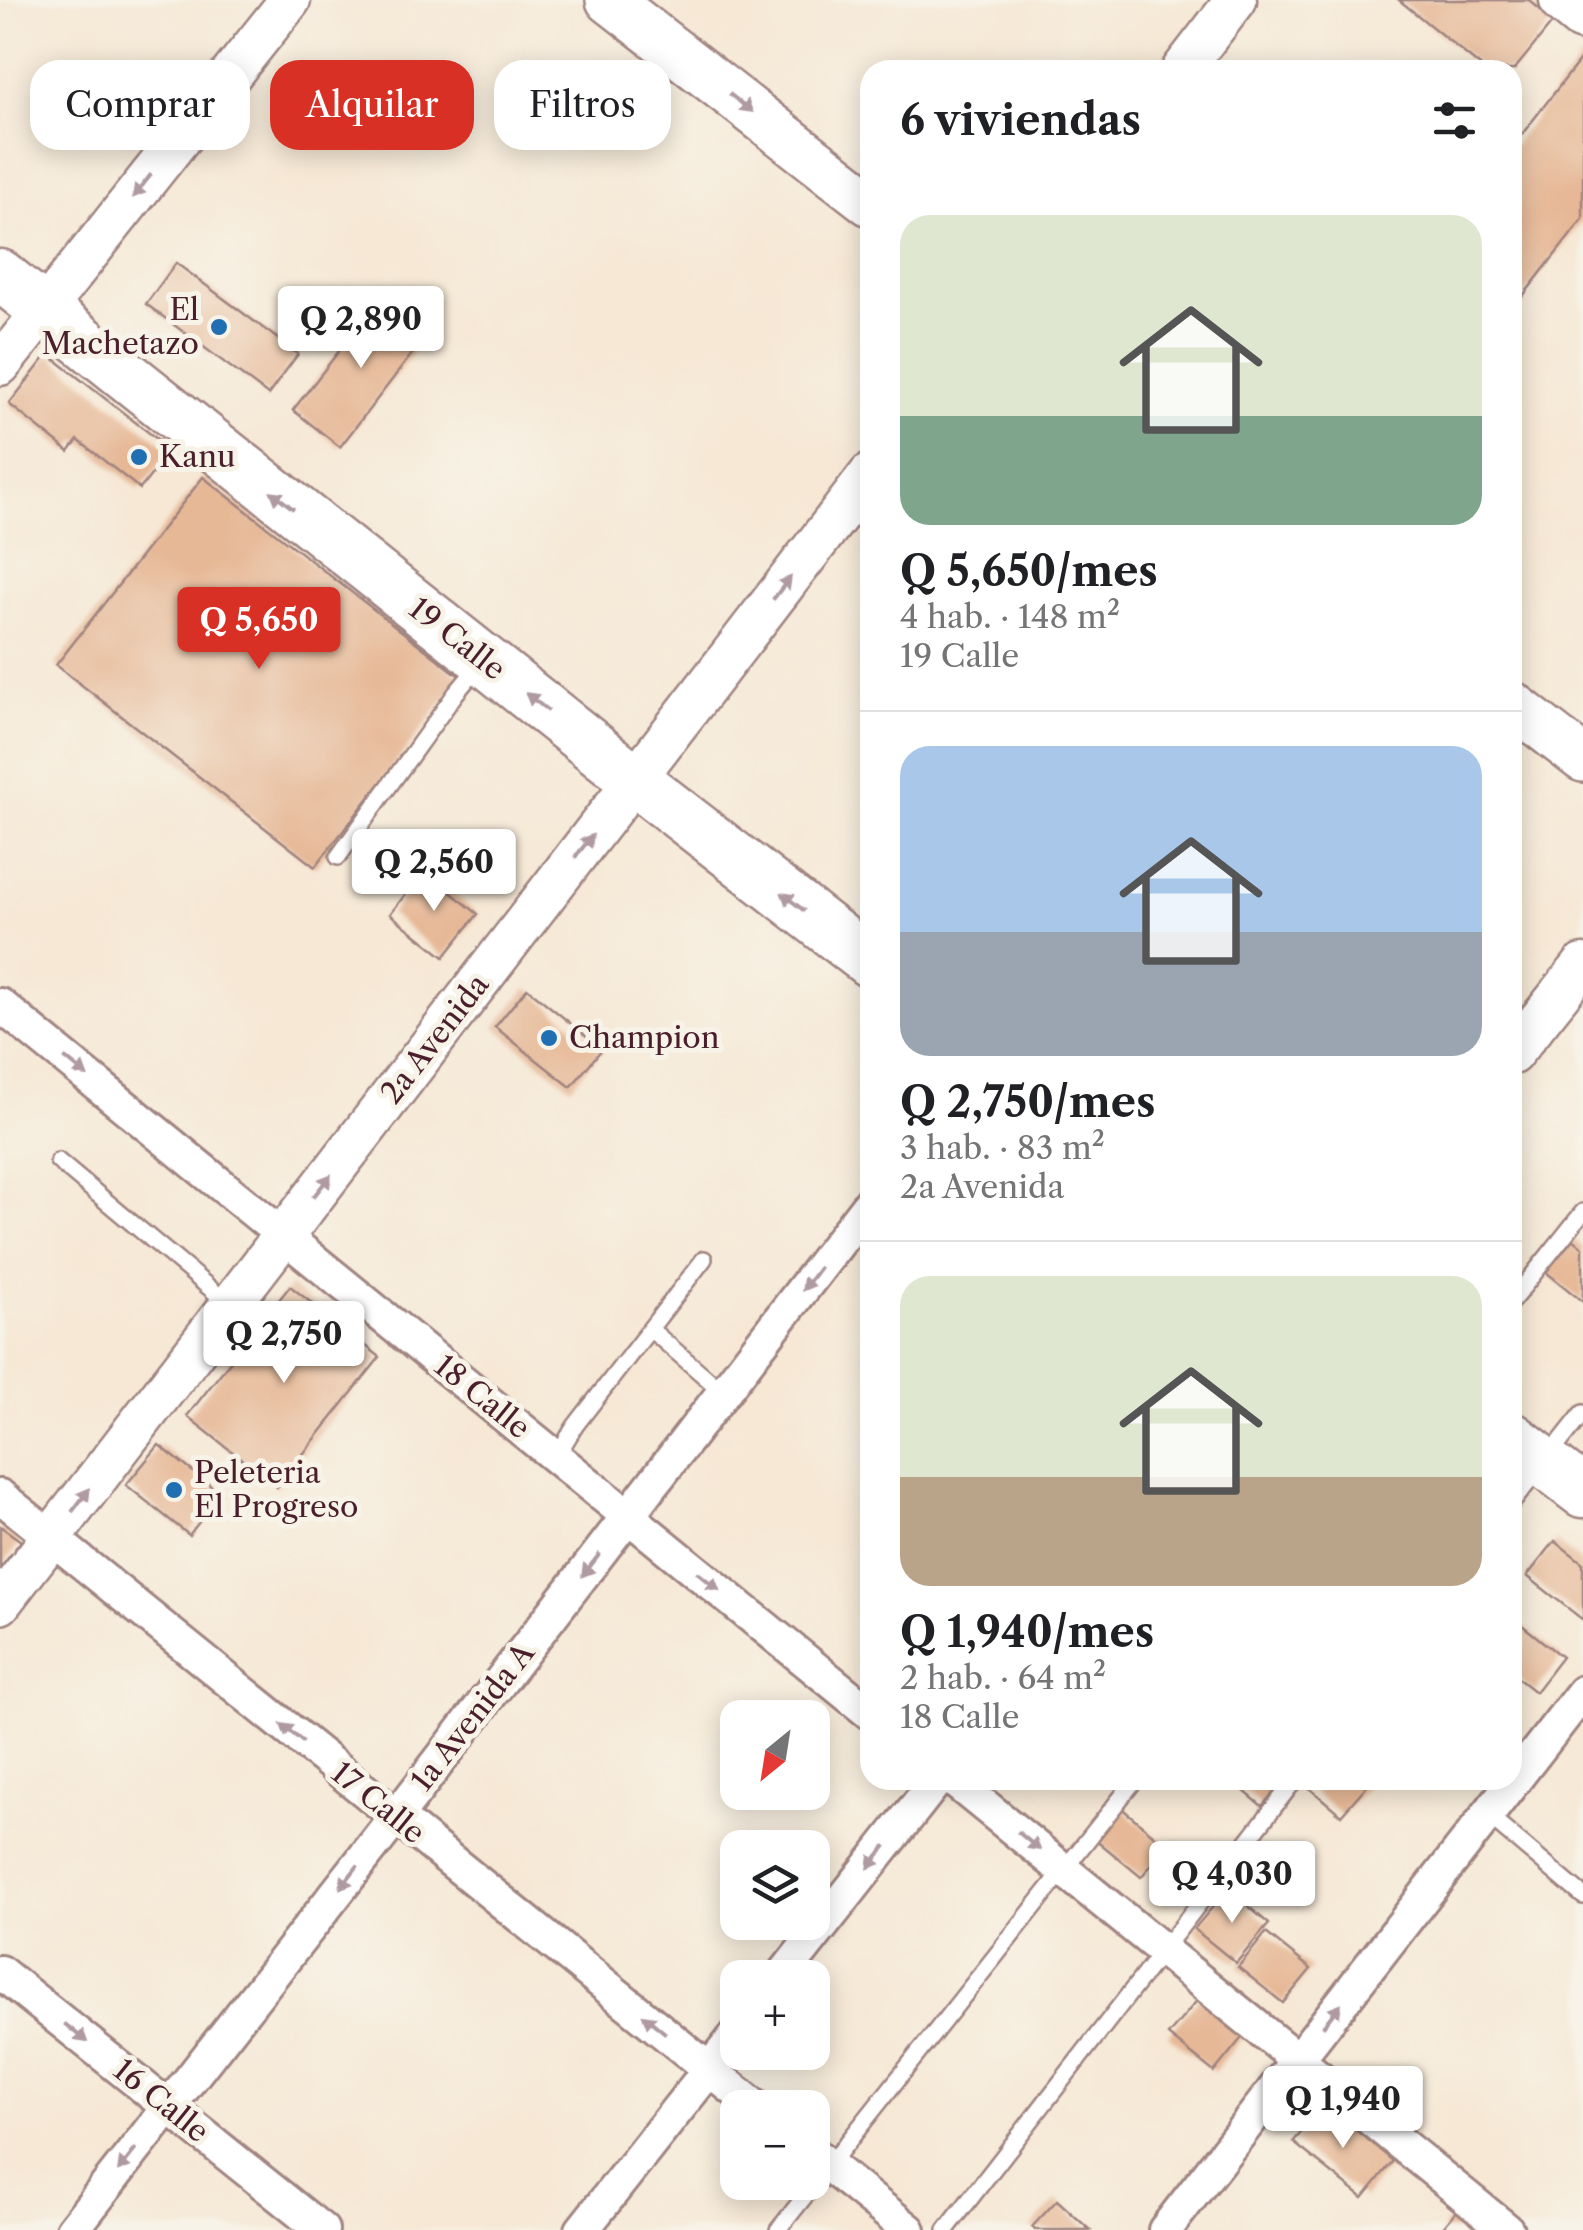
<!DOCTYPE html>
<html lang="es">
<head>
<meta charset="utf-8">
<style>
  body { margin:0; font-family:"Libre Caslon Text",serif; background:#f6f6f6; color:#202124; height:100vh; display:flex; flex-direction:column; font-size:38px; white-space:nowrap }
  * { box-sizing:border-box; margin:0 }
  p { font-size:32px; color:#757577 }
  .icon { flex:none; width:55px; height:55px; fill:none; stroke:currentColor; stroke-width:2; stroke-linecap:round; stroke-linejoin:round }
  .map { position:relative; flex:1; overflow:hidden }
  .panel { position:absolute; left:860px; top:60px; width:662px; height:1730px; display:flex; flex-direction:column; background:#fff; border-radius:30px; box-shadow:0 5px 25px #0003 }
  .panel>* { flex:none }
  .guide { position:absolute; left:30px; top:60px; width:680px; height:90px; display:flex; gap:20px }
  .needle { width:65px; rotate:210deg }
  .fabs { position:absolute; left:720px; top:1700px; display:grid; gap:20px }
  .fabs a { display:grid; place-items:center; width:110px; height:110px; border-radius:20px; background:#fff; box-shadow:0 5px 25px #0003; font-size:50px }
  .price { position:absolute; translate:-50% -85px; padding:0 22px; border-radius:10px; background:#fff; color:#222; font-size:32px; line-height:65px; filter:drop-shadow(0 2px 5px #0008) }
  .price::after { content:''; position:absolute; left:50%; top:60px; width:30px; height:22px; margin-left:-15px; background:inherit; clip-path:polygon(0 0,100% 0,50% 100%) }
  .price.current { background:#d93025; color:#fff }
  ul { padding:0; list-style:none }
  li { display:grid; align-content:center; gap:20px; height:530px; padding:0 40px }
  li+li { border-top:2px solid #e0e0e0 }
  li span { display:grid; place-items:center; height:310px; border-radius:30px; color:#555 }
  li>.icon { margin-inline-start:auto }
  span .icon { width:180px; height:180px; fill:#fffc; stroke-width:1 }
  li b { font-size:42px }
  h2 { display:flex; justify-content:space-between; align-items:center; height:120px; padding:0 40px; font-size:42px }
  .tag { padding:0 35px; border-radius:30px; background:#fff; box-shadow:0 5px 25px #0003; font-size:35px; line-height:90px }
  .tag.current { background:#d93025; color:#fff }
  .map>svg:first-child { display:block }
  .building { fill:#e6b896 }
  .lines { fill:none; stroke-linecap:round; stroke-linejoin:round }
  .service-casing { stroke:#a08480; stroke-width:20 }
  .minor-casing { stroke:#a08480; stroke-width:38 }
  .tertiary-casing { stroke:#a08480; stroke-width:45 }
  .secondary-casing { stroke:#a08480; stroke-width:50 }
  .primary-casing { stroke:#a08480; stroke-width:55 }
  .service { stroke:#fff; stroke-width:15 }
  .minor { stroke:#fff; stroke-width:32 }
  .tertiary { stroke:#fff; stroke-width:40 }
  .secondary { stroke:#fff; stroke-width:45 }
  .primary { stroke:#fff; stroke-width:50 }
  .oneway { fill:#ae9aa0 }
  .poi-dot { fill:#1f6fb2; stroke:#f7f3e8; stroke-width:4 }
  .labels { text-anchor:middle; stroke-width:10; stroke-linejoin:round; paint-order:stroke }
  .poi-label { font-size:30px; fill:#4a1f2b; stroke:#f7f3e8; text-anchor:start }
  .street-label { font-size:30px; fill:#4a1f2b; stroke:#f7f3e8 }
</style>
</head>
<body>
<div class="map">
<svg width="1583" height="2230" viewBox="0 0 1583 2230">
  <rect width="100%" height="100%" fill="#f7f3e8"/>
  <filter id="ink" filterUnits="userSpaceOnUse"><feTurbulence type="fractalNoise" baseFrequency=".01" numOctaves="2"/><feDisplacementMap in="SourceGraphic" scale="20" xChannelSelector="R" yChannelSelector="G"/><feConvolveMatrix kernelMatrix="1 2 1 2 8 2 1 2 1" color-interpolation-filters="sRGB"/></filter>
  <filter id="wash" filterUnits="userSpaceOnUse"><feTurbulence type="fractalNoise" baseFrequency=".0048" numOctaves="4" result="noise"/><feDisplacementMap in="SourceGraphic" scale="40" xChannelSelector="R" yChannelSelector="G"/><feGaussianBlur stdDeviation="2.25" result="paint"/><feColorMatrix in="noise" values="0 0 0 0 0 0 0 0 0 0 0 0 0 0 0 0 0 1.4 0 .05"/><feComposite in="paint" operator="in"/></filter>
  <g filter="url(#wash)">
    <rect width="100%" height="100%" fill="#f6e8d5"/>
    <g id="blocks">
      <path class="building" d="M 1399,0 L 1529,0 L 1554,21 L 1514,70 L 1485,70 Z
        M 1583,56 L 1583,219 L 1515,306 L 1512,304 L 1512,147 Z
        M 176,263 L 298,354 L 268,395 L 146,304 Z
        M 382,296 L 429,332 L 340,447 L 293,410 Z
        M 48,354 L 171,450 L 140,489 L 78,440 L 69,452 L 9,404 Z
        M 203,477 L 462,678 L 315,867 L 56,665 Z
        M 424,871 L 478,914 L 444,957 L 390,914 Z
        M 527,988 L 602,1049 L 571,1087 L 495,1027 Z
        M 1573,1239 L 1583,1247 L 1583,1302 L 1546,1272 Z
        M 290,1286 L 380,1357 L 277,1487 L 187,1416 Z
        M 159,1445 L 221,1494 L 189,1535 L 126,1485 Z
        M 0,1526 L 21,1541 L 0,1569 Z
        M 1555,1541 L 1583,1563 L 1583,1620 L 1527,1576 Z
        M 1512,1617 L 1562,1657 L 1535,1692 L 1512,1674 Z
        M 1231,1780 L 1284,1780 L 1262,1806 Z
        M 1300,1780 L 1368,1780 L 1370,1782 L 1341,1815 Z
        M 1119,1806 L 1167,1846 L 1141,1877 L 1094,1838 Z
        M 1228,1889 L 1269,1924 L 1236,1963 L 1194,1929 Z
        M 1266,1933 L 1311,1969 L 1283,2003 L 1238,1967 Z
        M 1200,1997 L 1245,2034 L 1214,2072 L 1168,2035 Z
        M 1326,2104 L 1393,2161 L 1363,2198 L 1293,2142 Z
        M 1057,2200 L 1090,2230 L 1035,2230 L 1032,2227 Z
        M 1457,2211 L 1481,2230 L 1441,2230 Z"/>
    </g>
  </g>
  <g filter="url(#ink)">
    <use href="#blocks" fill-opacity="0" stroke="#a08480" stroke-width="2.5"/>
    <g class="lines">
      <defs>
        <path id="service" d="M 338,857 L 456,693 L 481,663
          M 58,1161 L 230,1305
          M 1512,1301 L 1583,1212
          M 650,1329 L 724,1393
          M 556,1457 L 575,1426 L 704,1259
          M 1512,1503 L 1583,1413
          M 1487,1815 L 1583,1896
          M 778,2230 L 1135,1780
          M 946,2230 L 1295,1780"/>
        <path id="minor" d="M 0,1005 L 870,1713
          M 0,1496 L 757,2108
          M 953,1780 L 1507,2230
          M 0,1972 L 322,2230
          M 781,1978 L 937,1780
          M 812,2152 L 909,2230
          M 72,2230 L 396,1817 L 870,1202
          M 582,2230 L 738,2033
          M 1165,2230 L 1583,1692"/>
        <path id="tertiary" d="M 1182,70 L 1236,0
          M 0,365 L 290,0
          M 1512,1054 L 1583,965
          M 0,1604 L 870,474"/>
        <path id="secondary" d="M 609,0 L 870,203
          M 1512,704 L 1583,759"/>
        <path id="primary" d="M 1565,0 L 1583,15
          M 0,275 L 635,780 L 870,962
          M 1512,1438 L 1583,1492"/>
      </defs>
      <use href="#service" class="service-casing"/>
      <use href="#minor" class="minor-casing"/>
      <use href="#tertiary" class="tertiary-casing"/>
      <use href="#secondary" class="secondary-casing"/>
      <use href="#primary" class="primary-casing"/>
      <use href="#service" class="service"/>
      <use href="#minor" class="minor"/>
      <use href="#tertiary" class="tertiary"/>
      <use href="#secondary" class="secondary"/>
      <use href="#primary" class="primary"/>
    </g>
    <defs><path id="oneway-solid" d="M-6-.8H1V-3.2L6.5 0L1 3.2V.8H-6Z" transform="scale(2.5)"/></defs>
    <g class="oneway">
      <use href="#oneway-solid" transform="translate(741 103) rotate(38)"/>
      <use href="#oneway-solid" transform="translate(142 186) rotate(128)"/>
      <use href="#oneway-solid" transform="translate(282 500) rotate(-142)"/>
      <use href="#oneway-solid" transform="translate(782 588) rotate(-52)"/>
      <use href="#oneway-solid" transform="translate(537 702) rotate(-142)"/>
      <use href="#oneway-solid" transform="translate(584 846) rotate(-52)"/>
      <use href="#oneway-solid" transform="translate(793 902) rotate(-142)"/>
      <use href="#oneway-solid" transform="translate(76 1067) rotate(39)"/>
      <use href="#oneway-solid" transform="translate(322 1186) rotate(-52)"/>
      <use href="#oneway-solid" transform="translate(811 1279) rotate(127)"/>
      <use href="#oneway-solid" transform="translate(81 1500) rotate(-53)"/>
      <use href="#oneway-solid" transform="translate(591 1565) rotate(128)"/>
      <use href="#oneway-solid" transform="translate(708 1581) rotate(39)"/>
      <use href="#oneway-solid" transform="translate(292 1733) rotate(-141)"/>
      <use href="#oneway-solid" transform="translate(1029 1841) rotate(39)"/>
      <use href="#oneway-solid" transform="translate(877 1857) rotate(128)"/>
      <use href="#oneway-solid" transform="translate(349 1877) rotate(128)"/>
      <use href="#oneway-solid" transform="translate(1332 2015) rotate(-52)"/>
      <use href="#oneway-solid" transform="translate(654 2024) rotate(-141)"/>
      <use href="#oneway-solid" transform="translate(76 2033) rotate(39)"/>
      <use href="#oneway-solid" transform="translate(127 2160) rotate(128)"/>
    </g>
  </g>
  <g class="poi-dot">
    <circle cx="219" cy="327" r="10"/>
    <circle cx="139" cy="457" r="10"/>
    <circle cx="549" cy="1038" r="10"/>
    <circle cx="174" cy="1490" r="10"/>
  </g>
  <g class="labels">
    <g class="poi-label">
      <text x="199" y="320" text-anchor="end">El<tspan x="199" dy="34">Machetazo</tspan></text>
      <text x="159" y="467">Kanu</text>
      <text x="569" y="1048">Champion</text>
      <text x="194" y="1483">Peleteria<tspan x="194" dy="34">El Progreso</tspan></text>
    </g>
    <g class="street-label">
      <text transform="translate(457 639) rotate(38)" y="10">19 Calle</text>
      <text transform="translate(435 1039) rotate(-52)" y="10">2a Avenida</text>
      <text transform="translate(482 1397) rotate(39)" y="10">18 Calle</text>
      <text transform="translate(473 1717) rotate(-52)" y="10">1a Avenida A</text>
      <text transform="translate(378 1803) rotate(39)" y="10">17 Calle</text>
      <text transform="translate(161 2101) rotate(39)" y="10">16 Calle</text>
    </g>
  </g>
</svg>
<div class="fabs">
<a><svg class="needle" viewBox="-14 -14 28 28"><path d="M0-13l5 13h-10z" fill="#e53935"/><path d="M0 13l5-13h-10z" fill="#757577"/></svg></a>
<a><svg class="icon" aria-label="layers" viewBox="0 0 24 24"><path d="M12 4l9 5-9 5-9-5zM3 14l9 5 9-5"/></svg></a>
<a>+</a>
<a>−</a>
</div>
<b class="price" style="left:361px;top:371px">Q 2,890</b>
<b class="price current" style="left:259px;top:672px">Q 5,650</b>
<b class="price" style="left:434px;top:914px">Q 2,560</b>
<b class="price" style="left:284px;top:1386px">Q 2,750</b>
<b class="price" style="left:1232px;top:1926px">Q 4,030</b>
<b class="price" style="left:1343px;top:2151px">Q 1,940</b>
<div class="guide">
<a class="tag">Comprar</a>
<a class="tag current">Alquilar</a>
<a class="tag">Filtros</a>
</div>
<section class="panel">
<h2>6 viviendas<svg class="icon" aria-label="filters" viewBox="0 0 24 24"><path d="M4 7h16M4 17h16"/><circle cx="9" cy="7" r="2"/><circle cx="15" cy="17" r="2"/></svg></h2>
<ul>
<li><span style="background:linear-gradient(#dfe7d0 65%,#7fa58c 0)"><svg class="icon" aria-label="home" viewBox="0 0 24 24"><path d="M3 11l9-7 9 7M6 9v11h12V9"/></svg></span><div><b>Q 5,650/mes</b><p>4 hab. · 148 m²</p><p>19 Calle</p></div></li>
<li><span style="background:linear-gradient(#a9c7e8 60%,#9aa5b1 0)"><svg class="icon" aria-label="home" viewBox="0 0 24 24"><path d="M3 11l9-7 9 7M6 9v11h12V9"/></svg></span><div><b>Q 2,750/mes</b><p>3 hab. · 83 m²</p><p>2a Avenida</p></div></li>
<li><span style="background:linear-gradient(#dfe7d0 65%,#b9a48a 0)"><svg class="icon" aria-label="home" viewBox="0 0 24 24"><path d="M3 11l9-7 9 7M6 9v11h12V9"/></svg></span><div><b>Q 1,940/mes</b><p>2 hab. · 64 m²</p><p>18 Calle</p></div></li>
</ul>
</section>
</div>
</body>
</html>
